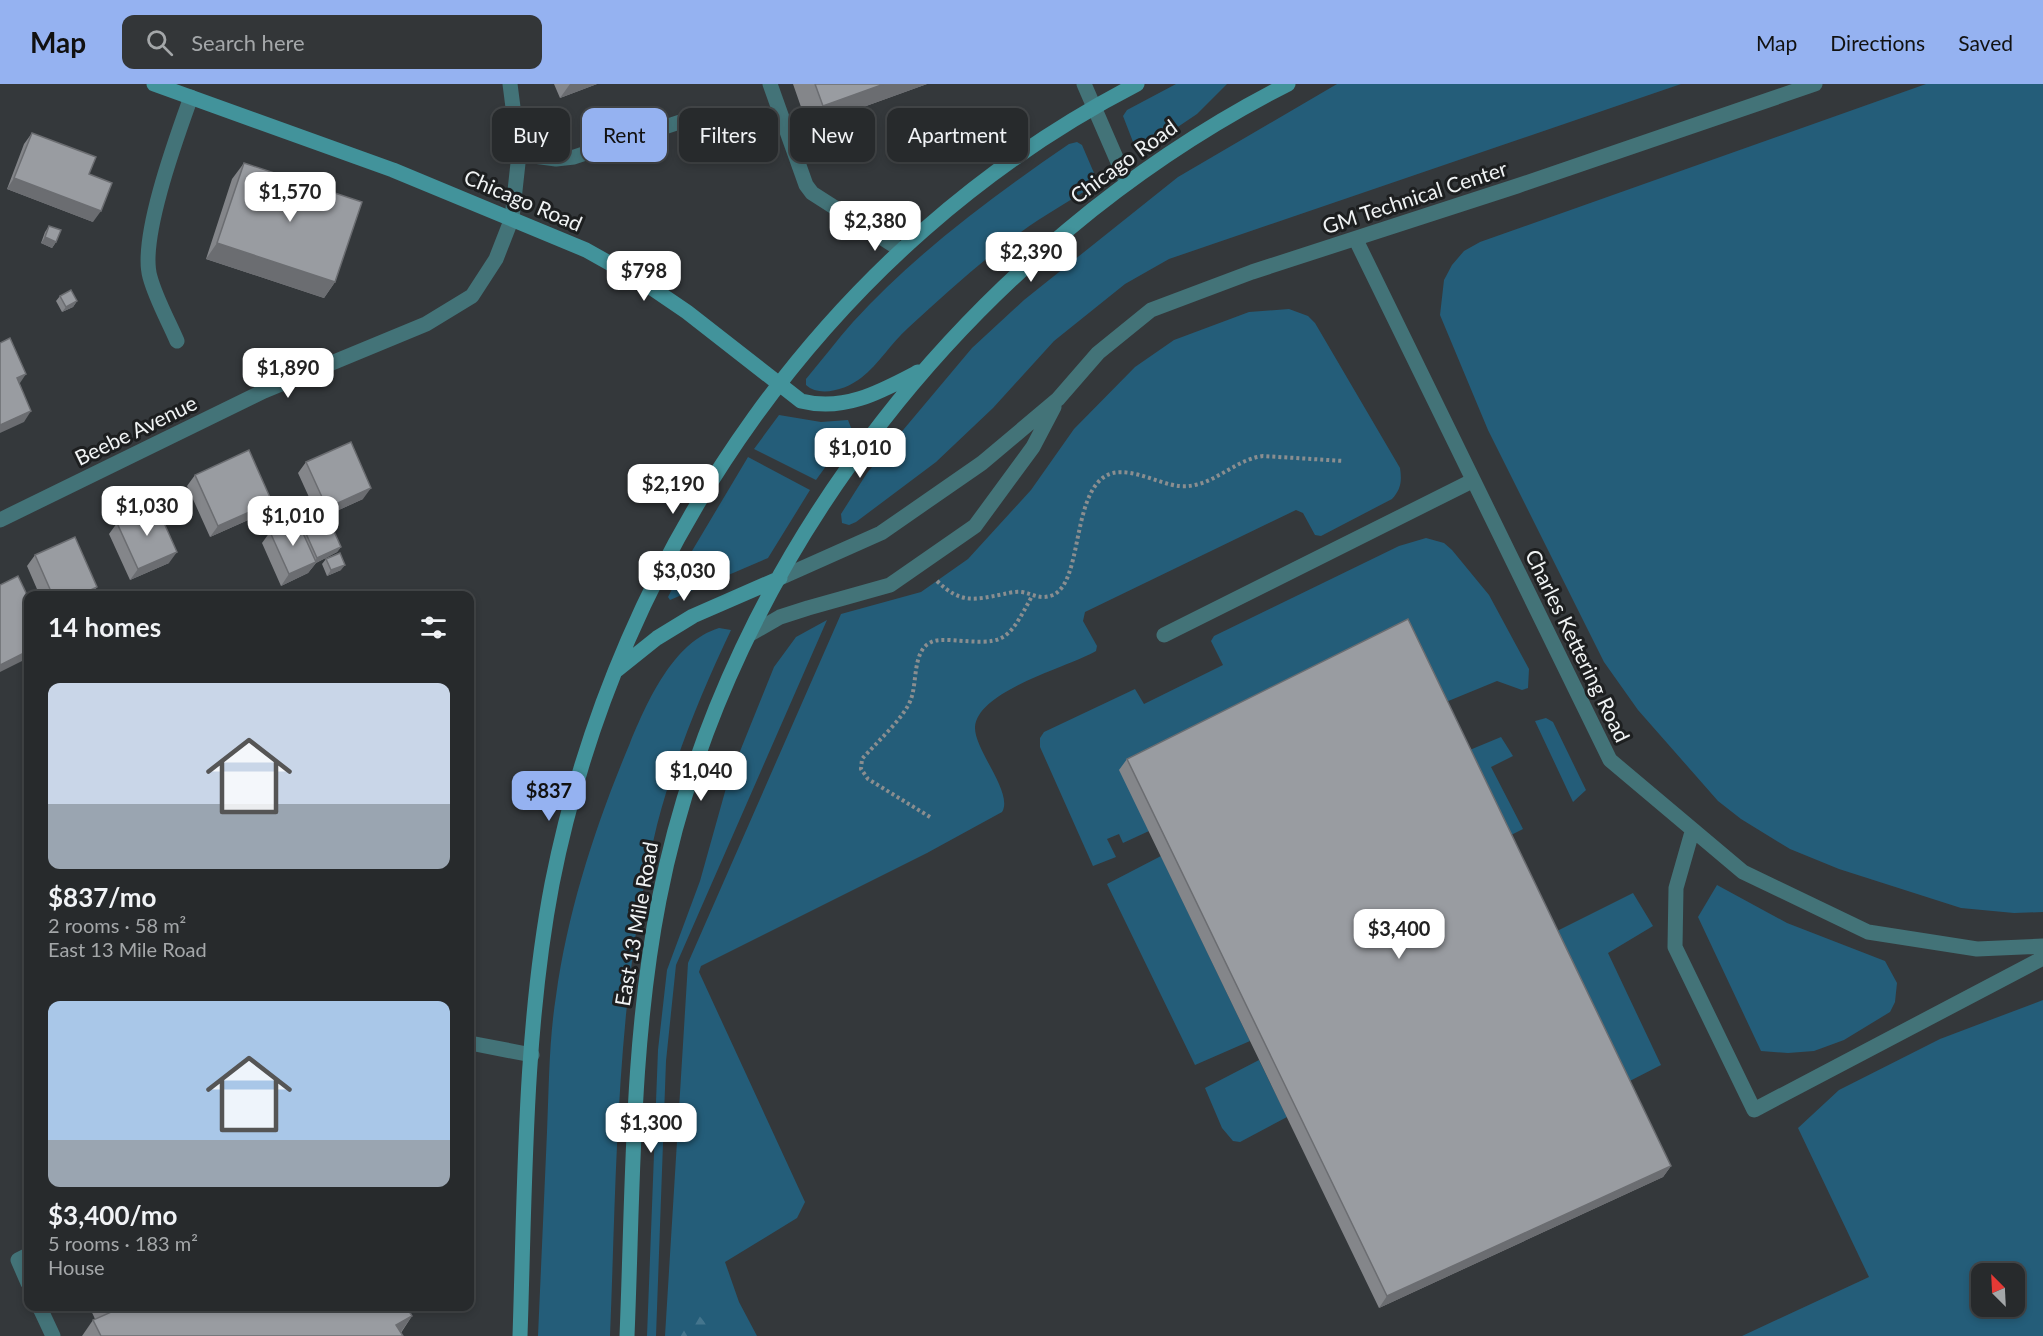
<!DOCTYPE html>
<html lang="en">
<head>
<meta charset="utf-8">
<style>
  body { margin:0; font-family:Lato,sans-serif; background:#333638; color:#f1f3f6; height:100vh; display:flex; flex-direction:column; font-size:22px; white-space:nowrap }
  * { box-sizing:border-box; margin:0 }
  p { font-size:20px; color:#a4a7a9 }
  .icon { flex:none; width:33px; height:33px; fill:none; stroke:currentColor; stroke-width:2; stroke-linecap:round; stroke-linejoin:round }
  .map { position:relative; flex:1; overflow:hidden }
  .sheet { position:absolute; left:24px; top:507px; width:450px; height:720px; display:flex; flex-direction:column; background:#272a2c; border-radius:12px; box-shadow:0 3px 9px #0003,0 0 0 2px #434648 }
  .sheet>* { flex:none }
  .hud { position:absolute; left:492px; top:24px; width:570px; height:54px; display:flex; gap:12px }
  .needle { width:39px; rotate:336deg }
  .buttons { position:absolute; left:1971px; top:1179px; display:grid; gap:12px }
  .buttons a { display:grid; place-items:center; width:54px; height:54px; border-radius:12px; background:#272a2c; box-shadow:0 3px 9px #0003,0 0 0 2px #434648; font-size:30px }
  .price { position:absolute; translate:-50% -51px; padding:0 14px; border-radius:12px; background:#fff; color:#222; font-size:20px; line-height:39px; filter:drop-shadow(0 2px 3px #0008) }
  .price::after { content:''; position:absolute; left:50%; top:36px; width:18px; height:14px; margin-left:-9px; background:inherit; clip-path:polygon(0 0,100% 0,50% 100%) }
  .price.current { background:#95b2f1; color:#111 }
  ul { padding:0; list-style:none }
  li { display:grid; align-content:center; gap:12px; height:318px; padding:0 24px }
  li span { display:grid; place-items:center; height:186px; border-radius:12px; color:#555 }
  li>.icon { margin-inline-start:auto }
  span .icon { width:108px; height:108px; fill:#fffc; stroke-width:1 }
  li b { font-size:26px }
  h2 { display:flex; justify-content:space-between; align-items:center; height:72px; padding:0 24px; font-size:26px }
  .chip { padding:0 21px; border-radius:12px; background:#272a2c; box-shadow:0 3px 9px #0003,0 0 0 2px #434648; font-size:21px; line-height:54px }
  .chip.current { background:#95b2f1; color:#111 }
  header { display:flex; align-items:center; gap:36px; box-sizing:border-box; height:84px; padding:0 30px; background:#95b2f1; color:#111 }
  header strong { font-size:28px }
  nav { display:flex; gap:33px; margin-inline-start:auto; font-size:21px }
  .search { width:420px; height:54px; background:#333638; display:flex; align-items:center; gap:15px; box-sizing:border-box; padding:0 21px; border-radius:12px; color:#a4a7a9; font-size:22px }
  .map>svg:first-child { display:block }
  .green { fill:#245d79; fill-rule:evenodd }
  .forest { fill:url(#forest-firs) }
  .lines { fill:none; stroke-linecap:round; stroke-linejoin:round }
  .path { stroke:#8a8e90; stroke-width:4; stroke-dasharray:3 3; stroke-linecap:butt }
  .lane { stroke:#437378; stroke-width:15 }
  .street { stroke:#437378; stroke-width:15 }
  .secondary { stroke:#42939b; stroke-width:15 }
  .wall { fill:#84868a }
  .shaded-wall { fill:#6b6d71 }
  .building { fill:#999ca1; stroke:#6b6d71; stroke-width:1.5 }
  .labels { text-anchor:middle; stroke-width:6; stroke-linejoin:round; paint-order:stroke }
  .street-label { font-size:21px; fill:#f0f3f4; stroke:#1d1f20 }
</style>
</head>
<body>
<header>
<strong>Map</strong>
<div class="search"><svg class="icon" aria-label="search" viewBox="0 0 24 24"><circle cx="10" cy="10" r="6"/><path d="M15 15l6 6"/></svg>Search here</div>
<nav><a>Map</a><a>Directions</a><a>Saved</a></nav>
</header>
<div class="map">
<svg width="2043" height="1252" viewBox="0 0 2043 1252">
  <defs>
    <pattern id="forest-firs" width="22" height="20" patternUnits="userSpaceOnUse" patternTransform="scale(1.5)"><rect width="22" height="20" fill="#245d79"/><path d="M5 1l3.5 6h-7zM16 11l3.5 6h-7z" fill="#44758d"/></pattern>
  </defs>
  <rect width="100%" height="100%" fill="#34383b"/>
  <path class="green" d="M 1176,0 L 1227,0 L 1197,30 L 1148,63 L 1140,65 L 1135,63 L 1123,32 L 1127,26 Z
    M 1337,0 L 1681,0 L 1169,175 L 1125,200 L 1054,257 L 993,324 L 936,378 L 856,438 L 849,441 L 842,439 L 841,430 L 867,389 L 972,264 L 1024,216 L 1178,93 Z
    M 1926,0 L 2043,0 L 2043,828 L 2014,829 L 1961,824 L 1839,785 L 1790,765 L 1741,735 L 1718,717 L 1638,626 L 1604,578 L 1488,346 L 1440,231 L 1444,196 L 1452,181 L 1464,167 L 1480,158 Z
    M 1077,58 L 1082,61 L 1097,96 L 1094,101 C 1070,117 1044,131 1021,148 C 981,177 944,211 908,244 C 891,259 879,280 861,294 C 847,305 820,314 806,301 L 806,295 C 822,276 837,256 853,238 C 916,169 993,112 1069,60 Z
    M 1289,225 L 1308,232 L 1315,239 L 1400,384 C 1402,397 1401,405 1392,415 L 1321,452 L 1315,451 L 1303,429 L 1296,426 L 1085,528 L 1083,537 L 1097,562 L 1096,567 C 1069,583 978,606 975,643 C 974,666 1014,709 1002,728 L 927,769 L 701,882 L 699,888 L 805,1118 L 797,1134 L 725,1178 L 739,1218 L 757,1252 L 665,1252 L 688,879 L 841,530 L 921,508 L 968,475 L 1031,406 L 1074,345 L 1135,283 L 1174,256 L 1249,228 Z
    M 779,331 L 821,338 L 848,336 L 852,346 L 816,396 L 754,365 Z
    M 748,373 L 810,406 L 768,474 L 670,516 L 668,513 L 689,472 Z
    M 1426,454 L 1444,459 L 1452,466 L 1489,511 L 1529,585 L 1528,604 L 1522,606 L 1497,597 L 1441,620 L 1120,686 L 1149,747 L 1123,759 L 1119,750 L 1107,755 L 1116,773 L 1093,782 L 1040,663 L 1040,654 L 1044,648 L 1135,605 L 1144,620 L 1223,581 L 1211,557 L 1214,552 L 1399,462 Z
    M 827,536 L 676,881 L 666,977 L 656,1252 L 647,1252 L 658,966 L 667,886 L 700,797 L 728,697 L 774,583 L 796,553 Z
    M 719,544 L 731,546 C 702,607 674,675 657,741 C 616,908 617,1081 610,1252 L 538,1252 C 541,1184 544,1116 547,1048 C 549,1002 549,956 556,912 C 568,825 596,740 630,659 C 647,618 673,558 719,544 Z
    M 1546,634 L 1553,638 L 1586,706 L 1573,718 L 1535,637 Z
    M 1501,653 L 1513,672 L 1491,683 L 1523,745 L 1501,756 L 1460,670 Z
    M 1161,772 L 1250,957 L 1195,981 L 1107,800 Z
    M 1717,801 L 1787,839 L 1885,877 L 1897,899 L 1895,918 L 1890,928 L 1844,956 L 1814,967 L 1788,969 L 1761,967 L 1698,833 Z
    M 1633,809 L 1653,842 L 1608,869 L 1661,981 L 1620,1002 L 1553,849 Z
    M 2043,916 L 2043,1252 L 1742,1252 L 1869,1193 L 1798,1044 L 1839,1006 L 1940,955 ZM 1982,1190 L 2014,1190 L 2014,1222 L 1982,1222 Z
    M 1259,976 L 1287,1033 L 1240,1058 L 1233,1057 L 1222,1044 L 1205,1004 Z"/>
  <path class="forest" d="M 692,1223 L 707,1241 L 711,1252 L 677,1252 L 677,1239 Z"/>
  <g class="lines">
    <path class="path" d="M 937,497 C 961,520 973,516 1004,510 C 1009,509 1016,507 1022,508 C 1033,510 1040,516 1053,511 C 1082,498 1072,415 1104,393 C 1124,379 1158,400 1179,402 C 1212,405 1232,376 1263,372 L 1344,377
      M 930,733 L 868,695 L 861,685 L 862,675 C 875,660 905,633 911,615 C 917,599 913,570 928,560 C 935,555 942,556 950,556 C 1004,560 1006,561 1032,512"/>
    <path class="lane" d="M 770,0 L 806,101 L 812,109 L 901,166
      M 519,70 L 556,75 L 574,73 L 698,32
      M 1356,156 L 1610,676 L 1743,788 L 1868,848 L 1977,865 L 2043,862
      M 177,257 C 168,236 156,215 150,193 C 139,155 177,52 191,13
      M 780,494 L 881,449 L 982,379 L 1058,315 L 1098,269 L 1151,226 L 1252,188 L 1517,102 L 1815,0
      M 752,549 L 780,533 L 808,524 L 890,501 L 975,442 L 1033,363 L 1054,323
      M 1164,551 L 1472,397
      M 1692,748 L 1676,804 L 1675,863 L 1754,1026 L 2043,874
      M 470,959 L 532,971
      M 28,1171 L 18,1176 L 28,1199
      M 39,1222 L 53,1252"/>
    <path class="street" d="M 1084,0 L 1127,99
      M 0,436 L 264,307 L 426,240 L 472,212 L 496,175 L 512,134 L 519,70 L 510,0"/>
    <path class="secondary" d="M 154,0 L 393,86 L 586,166 L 643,198 L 687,228 L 801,317 C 844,328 880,308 918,288
      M 617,586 L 657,554 L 693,532 L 780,494
      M 520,1252 C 525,1103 524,947 552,800 C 618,465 830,158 1137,0
      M 627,1252 C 633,1107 631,959 659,816 C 726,471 977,158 1288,0"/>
  </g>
  <path class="wall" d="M 554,0 L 597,0 L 560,14 Z
    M 793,0 L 927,0 L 808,43 Z
    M 32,49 L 93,138 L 7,105 L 24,60 Z
    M 244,79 L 335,198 L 324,214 L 206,175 L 232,95 Z
    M 49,142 L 56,158 L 52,164 L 41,159 L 45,148 Z
    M 60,212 L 77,217 L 73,223 L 62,228 L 56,217 Z
    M 306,378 L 363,415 L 319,435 L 298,389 Z
    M 195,391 L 272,418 L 264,429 L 210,453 L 187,402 Z
    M 117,439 L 169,479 L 130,496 L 109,450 Z
    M 304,445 L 341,463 L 337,468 L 316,479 L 308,489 L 281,502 L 262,459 L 270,448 L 303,447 Z
    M 35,471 L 97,503 L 91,512 L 40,512 L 27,482 Z
    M 326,475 L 341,486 L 327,492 L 322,480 Z
    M 1127,675 L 1671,1082 L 1663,1093 L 1379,1224 L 1119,686 Z
    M 89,1222 L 406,1222 L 412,1232 L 401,1249 L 403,1252 L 82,1252 L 93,1236 L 95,1235 Z"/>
  <path class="shaded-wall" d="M 570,0 L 597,0 L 560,14 Z
    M 884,0 L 927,0 L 808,43 L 823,22 Z
    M 14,94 L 101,127 L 93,138 L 7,105 Z
    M 45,153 L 56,158 L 52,164 L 41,159 Z
    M 217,159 L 335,198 L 324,214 L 206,175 Z
    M 77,217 L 73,223 L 62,228 L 66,223 Z
    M 26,290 L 18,302 L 17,294 Z
    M 31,327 L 24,338 L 0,349 L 0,341 Z
    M 371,404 L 363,415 L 319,435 L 327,424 Z
    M 272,418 L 264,429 L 210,453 L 218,442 Z
    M 341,463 L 337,468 L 316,479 L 308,489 L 281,502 L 289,490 L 314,479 L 317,474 Z
    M 177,468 L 169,479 L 130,496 L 138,485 Z
    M 345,481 L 341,486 L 327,492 L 331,486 Z
    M 97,503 L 91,512 L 78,512 Z
    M 28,567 L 28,574 L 0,588 L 0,581 Z
    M 1671,1082 L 1663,1093 L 1379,1224 L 1387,1212 Z
    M 412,1232 L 398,1252 L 396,1241 Z"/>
  <path class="building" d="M 815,0 L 884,0 L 823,22 Z
    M 32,49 L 96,73 L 89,90 L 112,99 L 101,127 L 14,94 Z
    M 244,79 L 362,118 L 335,198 L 217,159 Z
    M 49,142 L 61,146 L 56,158 L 45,153 Z
    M 71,206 L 77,217 L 66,223 L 60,212 Z
    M 10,254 L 26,290 L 17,294 L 31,327 L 0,341 L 0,259 Z
    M 351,358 L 371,404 L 327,424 L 306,378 Z
    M 249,366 L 272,418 L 218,442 L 195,391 Z
    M 156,421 L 177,468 L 138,485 L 117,439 Z
    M 328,434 L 341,463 L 317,474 L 304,445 Z
    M 297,436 L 316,478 L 289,490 L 270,448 Z
    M 75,453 L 97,503 L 78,512 L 53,512 L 35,471 Z
    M 340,469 L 345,481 L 331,486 L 326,475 Z
    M 18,492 L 28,513 L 28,567 L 0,581 L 0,501 Z
    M 1408,535 L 1671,1082 L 1387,1212 L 1127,675 Z
    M 114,1222 L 406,1222 L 412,1232 L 396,1241 L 403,1252 L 101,1252 L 93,1236 L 116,1226 Z"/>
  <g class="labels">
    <g class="street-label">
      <text transform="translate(1124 78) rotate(-36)" y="7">Chicago Road</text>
      <text transform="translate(1415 114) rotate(-18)" y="7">GM Technical Center</text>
      <text transform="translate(523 117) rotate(23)" y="7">Chicago Road</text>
      <text transform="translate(136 347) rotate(-26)" y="7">Beebe Avenue</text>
      <text transform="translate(1577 562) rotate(64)" y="7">Charles Kettering Road</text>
      <text transform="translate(637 840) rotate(-80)" y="7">East 13 Mile Road</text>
    </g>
  </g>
</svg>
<div class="buttons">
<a><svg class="needle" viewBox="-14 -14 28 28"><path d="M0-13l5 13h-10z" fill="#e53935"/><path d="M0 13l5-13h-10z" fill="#a4a7a9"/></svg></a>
</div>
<b class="price" style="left:290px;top:139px">$1,570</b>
<b class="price" style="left:875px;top:168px">$2,380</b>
<b class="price" style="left:1031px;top:199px">$2,390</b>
<b class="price" style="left:644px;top:218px">$798</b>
<b class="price" style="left:288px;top:315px">$1,890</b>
<b class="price" style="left:860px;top:395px">$1,010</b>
<b class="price" style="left:673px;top:431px">$2,190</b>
<b class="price" style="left:147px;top:453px">$1,030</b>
<b class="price" style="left:293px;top:463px">$1,010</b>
<b class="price" style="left:684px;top:518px">$3,030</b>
<b class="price" style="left:701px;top:718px">$1,040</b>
<b class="price current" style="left:549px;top:738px">$837</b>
<b class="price" style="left:1399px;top:876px">$3,400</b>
<b class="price" style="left:651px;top:1070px">$1,300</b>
<div class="hud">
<a class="chip">Buy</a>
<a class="chip current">Rent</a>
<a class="chip">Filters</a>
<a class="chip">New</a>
<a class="chip">Apartment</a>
</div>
<section class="sheet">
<h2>14 homes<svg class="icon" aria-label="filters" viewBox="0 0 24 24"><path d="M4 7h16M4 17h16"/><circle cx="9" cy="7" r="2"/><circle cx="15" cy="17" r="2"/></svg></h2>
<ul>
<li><span style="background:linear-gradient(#c9d6e8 65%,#9aa5b1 0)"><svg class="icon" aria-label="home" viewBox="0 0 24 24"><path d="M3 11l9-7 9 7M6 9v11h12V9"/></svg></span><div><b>$837/mo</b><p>2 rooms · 58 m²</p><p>East 13 Mile Road</p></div></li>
<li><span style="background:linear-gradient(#a9c7e8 75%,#9aa5b1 0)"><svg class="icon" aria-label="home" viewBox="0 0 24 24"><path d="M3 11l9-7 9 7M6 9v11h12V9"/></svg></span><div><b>$3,400/mo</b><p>5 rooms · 183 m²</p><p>House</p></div></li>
</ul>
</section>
</div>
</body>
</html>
